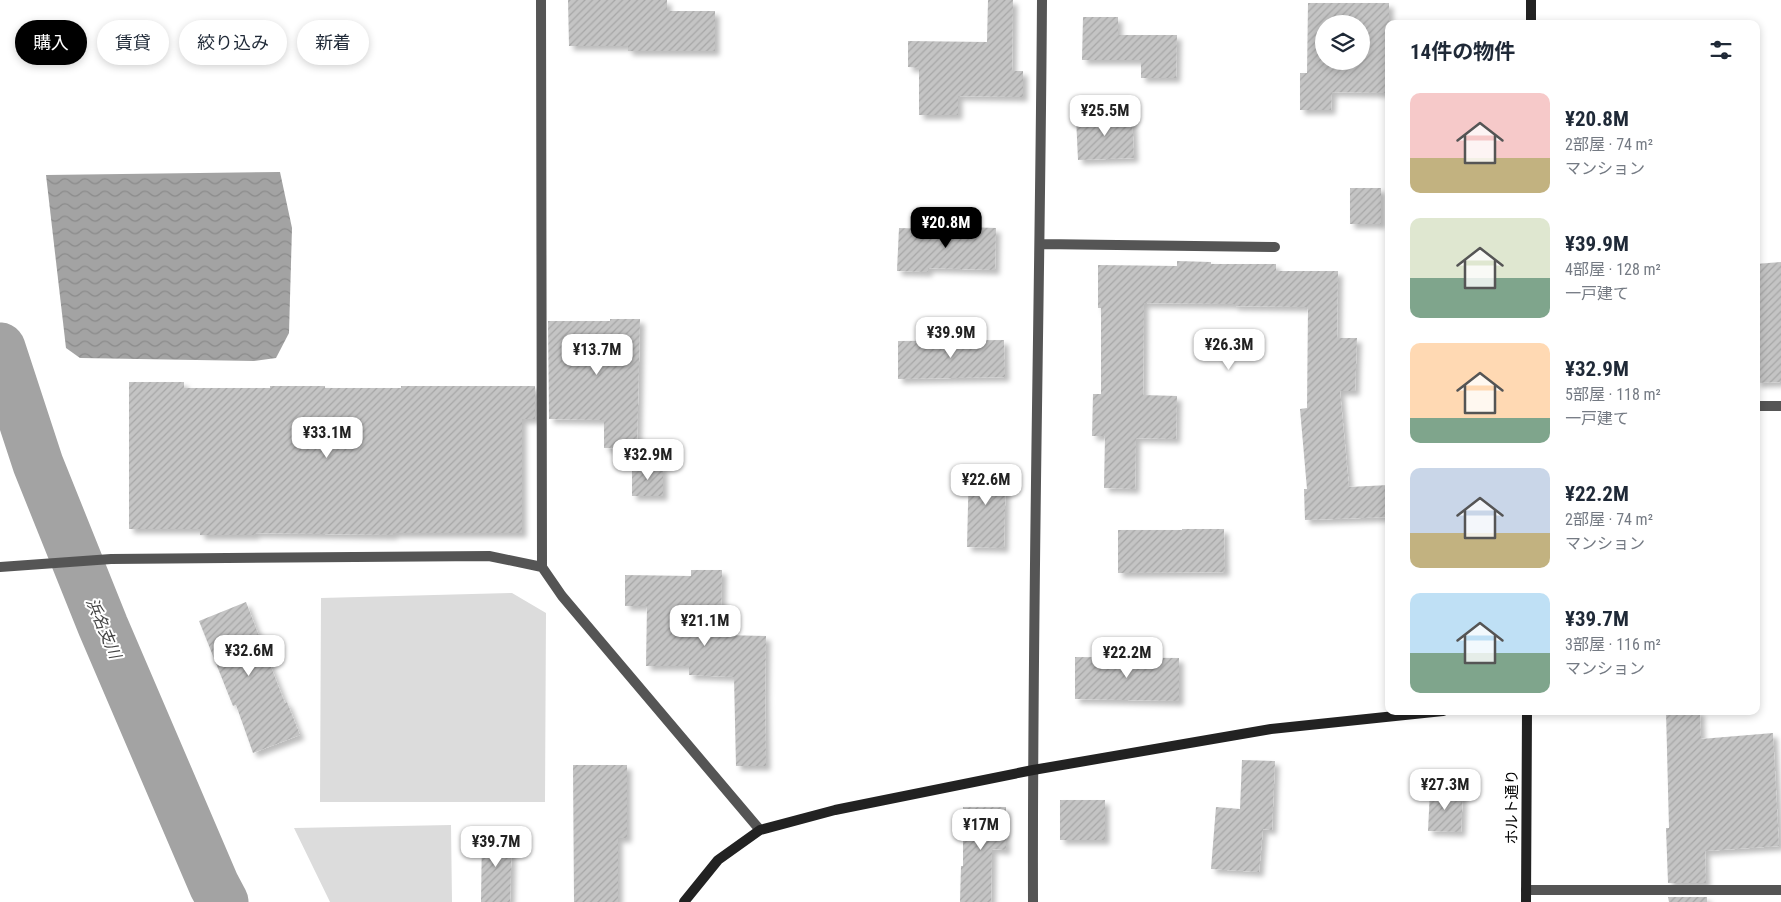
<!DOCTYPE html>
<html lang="ja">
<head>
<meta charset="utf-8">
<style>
  body { margin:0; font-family:"Roboto Condensed","Noto Sans JP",sans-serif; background:#f6f6f7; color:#1f2937; height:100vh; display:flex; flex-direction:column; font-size:19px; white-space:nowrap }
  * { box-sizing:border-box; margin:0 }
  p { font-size:16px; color:#747a83 }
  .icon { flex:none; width:28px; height:28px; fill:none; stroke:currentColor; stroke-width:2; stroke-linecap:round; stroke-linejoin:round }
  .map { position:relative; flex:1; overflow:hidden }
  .sheet { position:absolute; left:1385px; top:20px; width:375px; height:695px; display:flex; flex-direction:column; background:#fff; border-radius:10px; box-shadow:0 2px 8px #0003 }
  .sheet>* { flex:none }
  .guide { position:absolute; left:15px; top:20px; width:475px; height:45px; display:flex; gap:10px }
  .buttons { position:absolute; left:1315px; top:15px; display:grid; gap:10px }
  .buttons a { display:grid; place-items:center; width:55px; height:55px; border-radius:50%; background:#fff; box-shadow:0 2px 8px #0003; font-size:25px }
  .price { position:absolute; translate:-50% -42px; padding:0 11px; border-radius:10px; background:#fff; color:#222; font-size:16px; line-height:32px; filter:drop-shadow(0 1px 2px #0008) }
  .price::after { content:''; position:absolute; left:50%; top:30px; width:15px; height:11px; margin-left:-8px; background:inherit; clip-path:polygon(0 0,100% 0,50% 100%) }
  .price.current { background:#000; color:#fff }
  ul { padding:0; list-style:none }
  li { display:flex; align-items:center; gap:15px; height:125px; padding:0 25px }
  li span { display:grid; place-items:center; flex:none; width:140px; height:100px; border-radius:10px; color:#555 }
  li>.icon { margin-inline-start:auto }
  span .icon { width:60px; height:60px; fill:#fffc; stroke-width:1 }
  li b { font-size:21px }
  h2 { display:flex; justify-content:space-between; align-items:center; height:60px; padding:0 25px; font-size:21px }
  .chip { padding:0 18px; border-radius:22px; background:#fff; box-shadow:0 2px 8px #0003; font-size:18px; line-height:45px }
  .chip.current { background:#000; color:#fff }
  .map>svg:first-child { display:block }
  .pitch { fill:#dcdcdc }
  .water { fill:url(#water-waves) }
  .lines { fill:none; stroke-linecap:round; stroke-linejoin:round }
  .river { stroke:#a3a3a3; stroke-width:51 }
  .building { fill:url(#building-hatch); fill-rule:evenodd; filter:url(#shadow) }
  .street { stroke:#555; stroke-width:10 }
  .secondary { stroke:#222; stroke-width:10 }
  .labels { text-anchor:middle; stroke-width:4; stroke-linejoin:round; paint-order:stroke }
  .street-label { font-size:15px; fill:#000; stroke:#fff }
  .water-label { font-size:16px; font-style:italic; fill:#444; stroke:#fff }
</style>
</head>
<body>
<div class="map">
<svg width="1781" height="902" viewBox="0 0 1781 902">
  <defs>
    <pattern id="water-waves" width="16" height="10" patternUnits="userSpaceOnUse" patternTransform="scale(1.25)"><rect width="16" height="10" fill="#a3a3a3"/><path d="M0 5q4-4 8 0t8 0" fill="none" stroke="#8b8b8b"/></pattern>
    <pattern id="building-hatch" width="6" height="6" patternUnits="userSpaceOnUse" patternTransform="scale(1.25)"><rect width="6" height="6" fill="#c4c4c4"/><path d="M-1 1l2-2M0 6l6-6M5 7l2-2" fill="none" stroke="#a7a7a7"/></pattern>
    <filter id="shadow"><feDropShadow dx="4.5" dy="4.5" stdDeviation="2.5" flood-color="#0004"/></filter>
  </defs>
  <rect width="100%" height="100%" fill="#fff"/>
  <path class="pitch" d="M 512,593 L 546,613 L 545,802 L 320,802 L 321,598 Z
    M 451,825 L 452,902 L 330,902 L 294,828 Z"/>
  <path class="water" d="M 280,172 L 292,228 L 289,333 L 276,358 L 254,361 L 80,358 L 66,348 L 46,175 Z"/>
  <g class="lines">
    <path class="river" d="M 0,348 L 38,464 L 103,626 L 214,885 L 223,902"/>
  </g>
  <path class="building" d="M 568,0 L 667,0 L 667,11 L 715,11 L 715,51 L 628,51 L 628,46 L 569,46 Z
    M 988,0 L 1013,0 L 1012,71 L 1023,71 L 1023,97 L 958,96 L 958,115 L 919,115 L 919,68 L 908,67 L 908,41 L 987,42 Z
    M 1308,3 L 1389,3 L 1389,93 L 1332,92 L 1331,110 L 1300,110 L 1300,73 L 1307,73 ZM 1324,24 L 1361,24 L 1361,61 L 1324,61 Z
    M 1083,17 L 1118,17 L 1118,35 L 1177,35 L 1176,78 L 1141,78 L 1141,60 L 1082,60 Z
    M 1132,114 L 1134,158 L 1078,160 L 1076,117 Z
    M 1350,188 L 1381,188 L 1381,224 L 1350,224 Z
    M 965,227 L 996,228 L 995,270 L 928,268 L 928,272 L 897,271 L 899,228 L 965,230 Z
    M 1177,261 L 1211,262 L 1211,264 L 1276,264 L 1276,271 L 1338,271 L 1337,338 L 1357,338 L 1355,391 L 1340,391 L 1349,487 L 1389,485 L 1389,517 L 1305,520 L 1304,489 L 1307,489 L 1300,409 L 1307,408 L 1308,307 L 1306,307 L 1234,306 L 1234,304 L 1144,303 L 1143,395 L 1177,396 L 1176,439 L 1136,438 L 1135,489 L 1104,488 L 1105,436 L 1092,436 L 1093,394 L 1101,394 L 1101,308 L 1098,308 L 1098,265 L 1177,266 Z
    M 1781,262 L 1781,382 L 1756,383 L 1756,264 Z
    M 610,319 L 640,319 L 637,449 L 604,448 L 604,420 L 549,419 L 548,321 L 610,321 Z
    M 1004,340 L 1005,377 L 898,379 L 898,341 Z
    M 129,382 L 184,382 L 184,388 L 270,388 L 270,386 L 325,386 L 325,388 L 401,388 L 401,386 L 535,386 L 535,419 L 522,419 L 522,533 L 393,533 L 393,535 L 255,533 L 255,535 L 200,535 L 200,529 L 129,529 Z
    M 969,465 L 1006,466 L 1004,548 L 967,547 Z
    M 632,466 L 663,466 L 663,496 L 632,496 Z
    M 1182,529 L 1224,529 L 1225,572 L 1118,573 L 1118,530 L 1182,530 Z
    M 691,570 L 722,570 L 721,635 L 766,636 L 765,694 L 766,766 L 736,766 L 734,677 L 689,675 L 689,666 L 646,666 L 647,606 L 625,606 L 625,575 L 691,576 Z
    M 246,602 L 285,703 L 287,702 L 300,735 L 253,753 L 236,705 L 233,706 L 199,621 Z
    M 1075,657 L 1179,658 L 1179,701 L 1075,699 Z
    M 1666,711 L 1700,711 L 1701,739 L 1773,733 L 1779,846 L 1705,851 L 1706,883 L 1668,883 L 1666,828 L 1669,828 Z
    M 1242,760 L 1275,761 L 1272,830 L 1263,829 L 1259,872 L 1211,869 L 1216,807 L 1240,809 Z
    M 573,765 L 627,765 L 627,838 L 618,838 L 618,902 L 574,902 Z
    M 1430,790 L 1463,792 L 1461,832 L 1428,831 Z
    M 1060,800 L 1105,800 L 1105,840 L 1060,840 Z
    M 963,807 L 1006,807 L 1006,850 L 992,849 L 991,902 L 960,902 L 961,866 L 963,866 Z
    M 482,833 L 512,834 L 510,902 L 481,902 Z
    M 1668,897 L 1707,897 L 1707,902 L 1669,902 Z"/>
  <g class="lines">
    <path class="street" d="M 541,0 L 542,567 L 562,596 L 760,830
      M 1040,244 L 1275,247
      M 1756,406 L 1781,406
      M 0,567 L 111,559 L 489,556 L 542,567
      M 1526,890 L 1781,890
      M 1033,902 C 1032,601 1040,301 1042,0"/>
    <path class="secondary" d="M 1531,24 L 1531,0
      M 684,902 L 718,860 L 760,830 L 835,810 L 1033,770 L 1271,729 L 1443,711
      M 1526,902 L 1527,711"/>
  </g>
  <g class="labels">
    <g class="street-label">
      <text transform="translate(1512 807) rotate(-90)" y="5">ホルト通り</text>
    </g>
    <g class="water-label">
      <text transform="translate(104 628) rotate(67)" y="6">浜名支川</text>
    </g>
  </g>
</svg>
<div class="buttons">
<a><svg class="icon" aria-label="layers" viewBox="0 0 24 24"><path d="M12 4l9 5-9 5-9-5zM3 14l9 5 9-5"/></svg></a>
</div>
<b class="price" style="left:1105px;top:137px">¥25.5M</b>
<b class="price current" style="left:946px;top:249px">¥20.8M</b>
<b class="price" style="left:951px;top:359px">¥39.9M</b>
<b class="price" style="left:1229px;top:371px">¥26.3M</b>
<b class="price" style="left:597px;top:376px">¥13.7M</b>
<b class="price" style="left:327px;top:459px">¥33.1M</b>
<b class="price" style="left:648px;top:481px">¥32.9M</b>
<b class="price" style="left:986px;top:506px">¥22.6M</b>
<b class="price" style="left:705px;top:647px">¥21.1M</b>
<b class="price" style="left:249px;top:677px">¥32.6M</b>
<b class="price" style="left:1127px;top:679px">¥22.2M</b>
<b class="price" style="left:1445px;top:811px">¥27.3M</b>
<b class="price" style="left:981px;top:851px">¥17M</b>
<b class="price" style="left:496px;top:868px">¥39.7M</b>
<div class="guide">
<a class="chip current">購入</a>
<a class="chip">賃貸</a>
<a class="chip">絞り込み</a>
<a class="chip">新着</a>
</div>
<section class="sheet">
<h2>14件の物件<svg class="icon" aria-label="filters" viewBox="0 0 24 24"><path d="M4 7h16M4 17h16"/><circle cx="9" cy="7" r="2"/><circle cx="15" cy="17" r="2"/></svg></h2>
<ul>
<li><span style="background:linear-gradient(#f6c9c9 65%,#c2b280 0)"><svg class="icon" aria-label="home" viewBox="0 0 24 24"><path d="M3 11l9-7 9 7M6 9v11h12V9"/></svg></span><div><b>¥20.8M</b><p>2部屋 · 74 m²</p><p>マンション</p></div></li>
<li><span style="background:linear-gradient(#dfe7d0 60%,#7fa58c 0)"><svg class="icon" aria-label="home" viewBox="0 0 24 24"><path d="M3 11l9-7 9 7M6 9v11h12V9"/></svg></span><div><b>¥39.9M</b><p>4部屋 · 128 m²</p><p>一戸建て</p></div></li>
<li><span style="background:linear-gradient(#ffd9b3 75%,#7fa58c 0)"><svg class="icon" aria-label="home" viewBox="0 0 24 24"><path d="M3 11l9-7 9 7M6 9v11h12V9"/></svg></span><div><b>¥32.9M</b><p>5部屋 · 118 m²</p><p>一戸建て</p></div></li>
<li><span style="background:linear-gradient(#c9d6e8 65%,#c2b280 0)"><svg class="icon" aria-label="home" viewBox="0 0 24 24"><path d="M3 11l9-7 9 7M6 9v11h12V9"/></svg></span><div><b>¥22.2M</b><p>2部屋 · 74 m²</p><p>マンション</p></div></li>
<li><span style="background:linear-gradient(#bfe0f5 60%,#7fa58c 0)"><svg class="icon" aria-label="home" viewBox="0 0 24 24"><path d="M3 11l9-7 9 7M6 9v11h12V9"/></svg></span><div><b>¥39.7M</b><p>3部屋 · 116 m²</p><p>マンション</p></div></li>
</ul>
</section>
</div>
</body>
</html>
